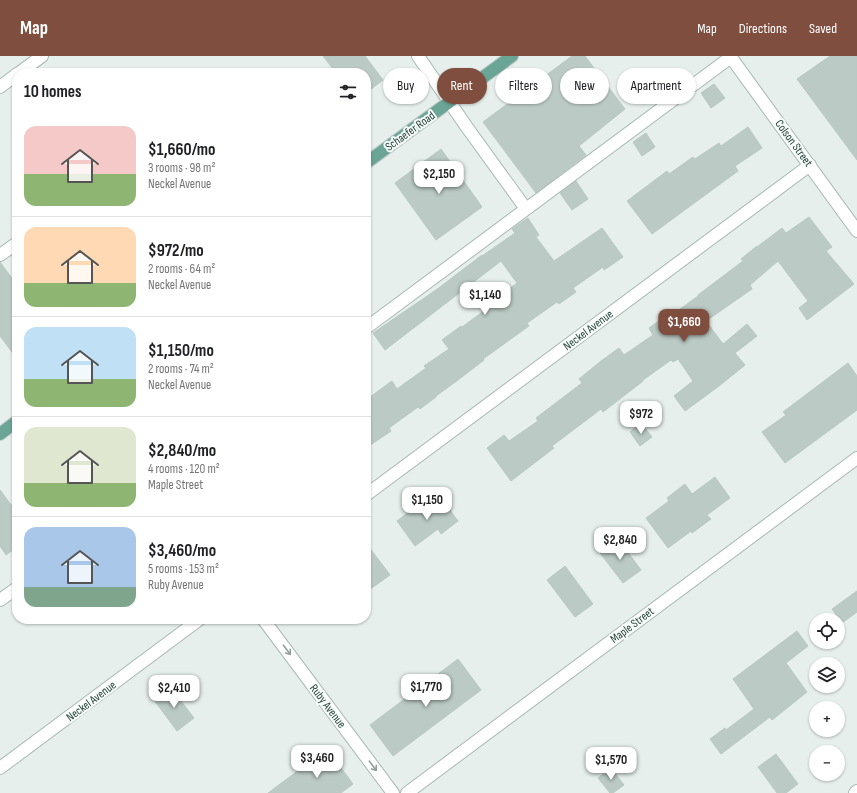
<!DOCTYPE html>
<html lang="en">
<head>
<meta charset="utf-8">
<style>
  body { margin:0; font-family:"Sofia Sans Condensed",sans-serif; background:#f2f2f2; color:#202124; height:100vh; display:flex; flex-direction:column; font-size:15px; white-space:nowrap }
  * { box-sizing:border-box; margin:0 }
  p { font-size:13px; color:#757577 }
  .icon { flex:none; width:22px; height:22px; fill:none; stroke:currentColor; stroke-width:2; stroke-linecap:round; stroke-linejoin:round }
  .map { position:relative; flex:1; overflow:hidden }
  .side { position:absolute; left:12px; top:12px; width:359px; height:556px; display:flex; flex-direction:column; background:#fff; border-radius:16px; box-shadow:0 1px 3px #0004 }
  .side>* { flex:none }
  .banner { position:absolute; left:383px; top:12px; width:380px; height:36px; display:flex; gap:8px }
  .tools { position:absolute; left:809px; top:557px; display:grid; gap:8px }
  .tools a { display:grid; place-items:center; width:36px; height:36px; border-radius:50%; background:#fff; box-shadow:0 1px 3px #0004; font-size:20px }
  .price { position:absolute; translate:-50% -34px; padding:0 9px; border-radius:8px; background:#fff; color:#222; font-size:13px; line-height:26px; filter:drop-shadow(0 1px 2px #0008) }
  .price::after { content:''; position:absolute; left:50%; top:24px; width:12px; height:9px; margin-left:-6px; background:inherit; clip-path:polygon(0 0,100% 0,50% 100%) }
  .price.active { background:#7f4e3f; color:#fff }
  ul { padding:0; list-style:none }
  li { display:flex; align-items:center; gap:12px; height:100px; padding:0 12px }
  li+li { border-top:1px solid #e0e0e0 }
  li span { display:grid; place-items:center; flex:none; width:112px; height:80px; border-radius:12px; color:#555 }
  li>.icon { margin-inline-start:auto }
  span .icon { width:48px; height:48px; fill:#fffc; stroke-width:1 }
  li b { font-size:17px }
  h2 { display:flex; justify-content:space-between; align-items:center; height:48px; padding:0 12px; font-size:17px }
  .tag { padding:0 14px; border-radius:18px; background:#fff; box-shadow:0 1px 3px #0004; font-size:14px; line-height:36px }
  .tag.active { background:#7f4e3f; color:#fff }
  header { display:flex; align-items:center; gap:24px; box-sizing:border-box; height:56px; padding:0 20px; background:#7f4e3f; color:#fff }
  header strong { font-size:19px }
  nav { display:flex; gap:22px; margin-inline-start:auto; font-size:14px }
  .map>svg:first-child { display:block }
  .building { fill:#bbcac4; stroke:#b8c9c2 }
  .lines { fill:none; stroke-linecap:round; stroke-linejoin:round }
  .minor-casing { stroke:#a8b8b2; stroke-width:14 }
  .major-casing { stroke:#c2cac8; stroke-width:14 }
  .minor { stroke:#fff; stroke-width:12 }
  .major { stroke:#6aa596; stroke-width:12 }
  .oneway { stroke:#92a09c }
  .labels { text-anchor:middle; stroke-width:4; stroke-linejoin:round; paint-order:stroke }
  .street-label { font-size:12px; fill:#24423a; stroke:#f7fbf9 }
</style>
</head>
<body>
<header>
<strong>Map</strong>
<nav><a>Map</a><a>Directions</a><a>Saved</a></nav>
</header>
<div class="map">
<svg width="857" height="737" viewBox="0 0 857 737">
  <rect width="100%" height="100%" fill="#e6efeb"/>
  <path class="building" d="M 323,0 L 365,0 L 383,24 L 366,37 L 366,17 L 336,17 Z
    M 572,0 L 585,0 L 625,53 L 579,90 L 586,99 L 536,137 L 483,66 Z
    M 830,0 L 857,0 L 857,104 L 797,23 Z
    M 714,28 L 725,42 L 711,52 L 701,37 Z
    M 748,71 L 762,92 L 735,110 L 738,115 L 652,178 L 627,145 L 667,115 L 669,118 L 693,101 L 695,103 L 719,87 L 721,90 Z
    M 646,77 L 655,91 L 642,100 L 633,86 Z
    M 441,93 L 482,151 L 436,184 L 395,127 Z
    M 576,125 L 588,143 L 572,154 L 560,137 Z
    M 809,161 L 832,191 L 826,195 L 854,228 L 807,264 L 799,252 L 808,245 L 778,205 L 750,229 L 752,233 L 706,265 L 723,288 L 747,268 L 757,280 L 735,297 L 745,309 L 719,330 L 685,355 L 674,340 L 693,325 L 678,303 L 673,306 L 671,304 L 643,324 L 643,325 L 603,356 L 601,353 L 552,390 L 554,392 L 511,425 L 487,392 L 504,379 L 509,385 L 538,365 L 536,362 L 582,327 L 579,323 L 601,305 L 619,292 L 624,299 L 653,279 L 649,272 L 666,260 L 668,262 L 698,240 L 698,239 L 743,205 L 741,203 L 757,190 L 757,191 L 782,172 L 786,177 Z
    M 528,162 L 539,179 L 536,181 L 554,205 L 602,172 L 623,201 L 604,214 L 603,211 L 573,232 L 576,236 L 559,248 L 557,246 L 527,267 L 529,270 L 483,303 L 484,304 L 458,324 L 436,340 L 436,341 L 420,353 L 418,351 L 389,372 L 391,375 L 366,392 L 366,344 L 392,325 L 397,333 L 426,312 L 424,310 L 449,293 L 442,284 L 461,270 L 462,271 L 488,252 L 487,250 L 517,227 L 501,205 L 385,294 L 373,277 L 436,234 L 482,199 L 482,200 L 515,177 L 512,173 Z
    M 0,206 L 17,229 L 17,303 L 0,280 Z
    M 848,307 L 857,320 L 857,354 L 785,407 L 762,376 L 786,359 L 783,356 Z
    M 641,367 L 652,381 L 640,390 L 630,376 Z
    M 715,421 L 730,442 L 707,459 L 711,463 L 692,477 L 691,475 L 668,492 L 646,462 L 669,445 L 667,442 L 685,428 L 692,438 Z
    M 0,434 L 17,457 L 17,491 L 6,499 L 0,490 Z
    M 439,439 L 458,465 L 441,478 L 438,473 L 415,490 L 397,465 L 414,452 L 417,456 Z
    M 618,483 L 641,514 L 623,527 L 600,497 Z
    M 366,487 L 390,519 L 366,536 Z
    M 565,510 L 593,548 L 575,561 L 547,524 Z
    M 857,535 L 857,556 L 842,567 L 832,553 Z
    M 797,575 L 808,590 L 786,607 L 807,636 L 772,664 L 770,661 L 721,698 L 710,683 L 725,672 L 726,674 L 754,653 L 733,623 Z
    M 458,603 L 481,634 L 393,700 L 370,669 Z
    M 171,632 L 194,662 L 177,675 L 154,644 Z
    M 330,697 L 353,728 L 341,737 L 268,737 L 303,711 L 306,715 Z
    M 776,698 L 798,728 L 786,737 L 777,737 L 758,711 Z
    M 611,712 L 624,729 L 613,737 L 610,737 L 598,722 Z"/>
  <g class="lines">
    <defs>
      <path id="minor" d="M 418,0 L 466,70 L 526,153
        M 730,0 L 857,175
        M 19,17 L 42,0
        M 0,31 L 17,18
        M 0,199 L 17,187
        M 366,272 L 731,1
        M 366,439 L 810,109
        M 0,544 L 17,532
        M 263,563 L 393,737
        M 0,712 L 200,563
        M 407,737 L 857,402
        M 855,737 L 857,735"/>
      <path id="major" d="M 366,107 L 512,0
        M 0,378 L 17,365"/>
    </defs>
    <use href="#minor" class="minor-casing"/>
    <use href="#major" class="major-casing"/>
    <use href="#minor" class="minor"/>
    <use href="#major" class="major"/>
  </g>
  <defs><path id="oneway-shaft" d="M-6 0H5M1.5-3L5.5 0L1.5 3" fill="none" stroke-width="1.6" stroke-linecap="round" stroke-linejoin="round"/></defs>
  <g class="oneway">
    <use href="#oneway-shaft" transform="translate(287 594) rotate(53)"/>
    <use href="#oneway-shaft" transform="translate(373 710) rotate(53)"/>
  </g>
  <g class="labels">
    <g class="street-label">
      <text transform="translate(410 75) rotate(-36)" y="4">Schaefer Road</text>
      <text transform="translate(794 87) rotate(54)" y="4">Colson Street</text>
      <text transform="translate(588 274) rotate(-37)" y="4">Neckel Avenue</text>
      <text transform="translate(632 569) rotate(-37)" y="4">Maple Street</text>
      <text transform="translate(91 645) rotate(-37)" y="4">Neckel Avenue</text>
      <text transform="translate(328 650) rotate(53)" y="4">Ruby Avenue</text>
    </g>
  </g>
</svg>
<div class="tools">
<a><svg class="icon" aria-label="locate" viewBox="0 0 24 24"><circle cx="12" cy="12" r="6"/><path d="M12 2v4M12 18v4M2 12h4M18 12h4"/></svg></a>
<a><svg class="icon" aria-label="layers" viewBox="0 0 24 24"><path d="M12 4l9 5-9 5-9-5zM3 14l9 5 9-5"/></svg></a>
<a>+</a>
<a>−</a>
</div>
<b class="price" style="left:439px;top:139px">$2,150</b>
<b class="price" style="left:485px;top:260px">$1,140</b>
<b class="price active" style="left:684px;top:287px">$1,660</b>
<b class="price" style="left:641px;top:379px">$972</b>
<b class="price" style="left:427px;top:465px">$1,150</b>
<b class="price" style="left:620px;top:505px">$2,840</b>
<b class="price" style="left:426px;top:652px">$1,770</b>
<b class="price" style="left:174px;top:653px">$2,410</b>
<b class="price" style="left:317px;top:723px">$3,460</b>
<b class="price" style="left:611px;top:725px">$1,570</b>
<div class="banner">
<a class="tag">Buy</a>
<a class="tag active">Rent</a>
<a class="tag">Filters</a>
<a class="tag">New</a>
<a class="tag">Apartment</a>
</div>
<section class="side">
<h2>10 homes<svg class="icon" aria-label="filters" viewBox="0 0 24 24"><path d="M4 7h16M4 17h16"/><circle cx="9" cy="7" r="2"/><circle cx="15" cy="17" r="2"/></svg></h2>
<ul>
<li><span style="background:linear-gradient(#f6c9c9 60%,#8fb573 0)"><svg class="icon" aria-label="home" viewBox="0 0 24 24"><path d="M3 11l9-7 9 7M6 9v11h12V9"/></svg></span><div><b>$1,660/mo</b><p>3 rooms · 98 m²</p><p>Neckel Avenue</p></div></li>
<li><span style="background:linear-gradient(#ffd9b3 70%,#8fb573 0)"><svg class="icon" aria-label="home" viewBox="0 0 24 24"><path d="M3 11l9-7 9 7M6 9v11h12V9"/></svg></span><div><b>$972/mo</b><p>2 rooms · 64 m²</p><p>Neckel Avenue</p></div></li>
<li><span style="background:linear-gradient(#bfe0f5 65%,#8fb573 0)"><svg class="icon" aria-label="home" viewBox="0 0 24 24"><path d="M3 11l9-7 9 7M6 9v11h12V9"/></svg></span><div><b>$1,150/mo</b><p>2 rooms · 74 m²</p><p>Neckel Avenue</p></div></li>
<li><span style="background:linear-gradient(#dfe7d0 70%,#8fb573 0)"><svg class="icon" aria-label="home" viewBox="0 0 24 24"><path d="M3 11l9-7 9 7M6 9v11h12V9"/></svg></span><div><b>$2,840/mo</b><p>4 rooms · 120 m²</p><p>Maple Street</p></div></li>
<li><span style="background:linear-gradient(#a9c7e8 75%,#7fa58c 0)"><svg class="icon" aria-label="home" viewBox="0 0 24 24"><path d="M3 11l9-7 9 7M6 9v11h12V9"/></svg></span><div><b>$3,460/mo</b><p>5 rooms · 153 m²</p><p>Ruby Avenue</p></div></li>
</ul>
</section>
</div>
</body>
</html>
